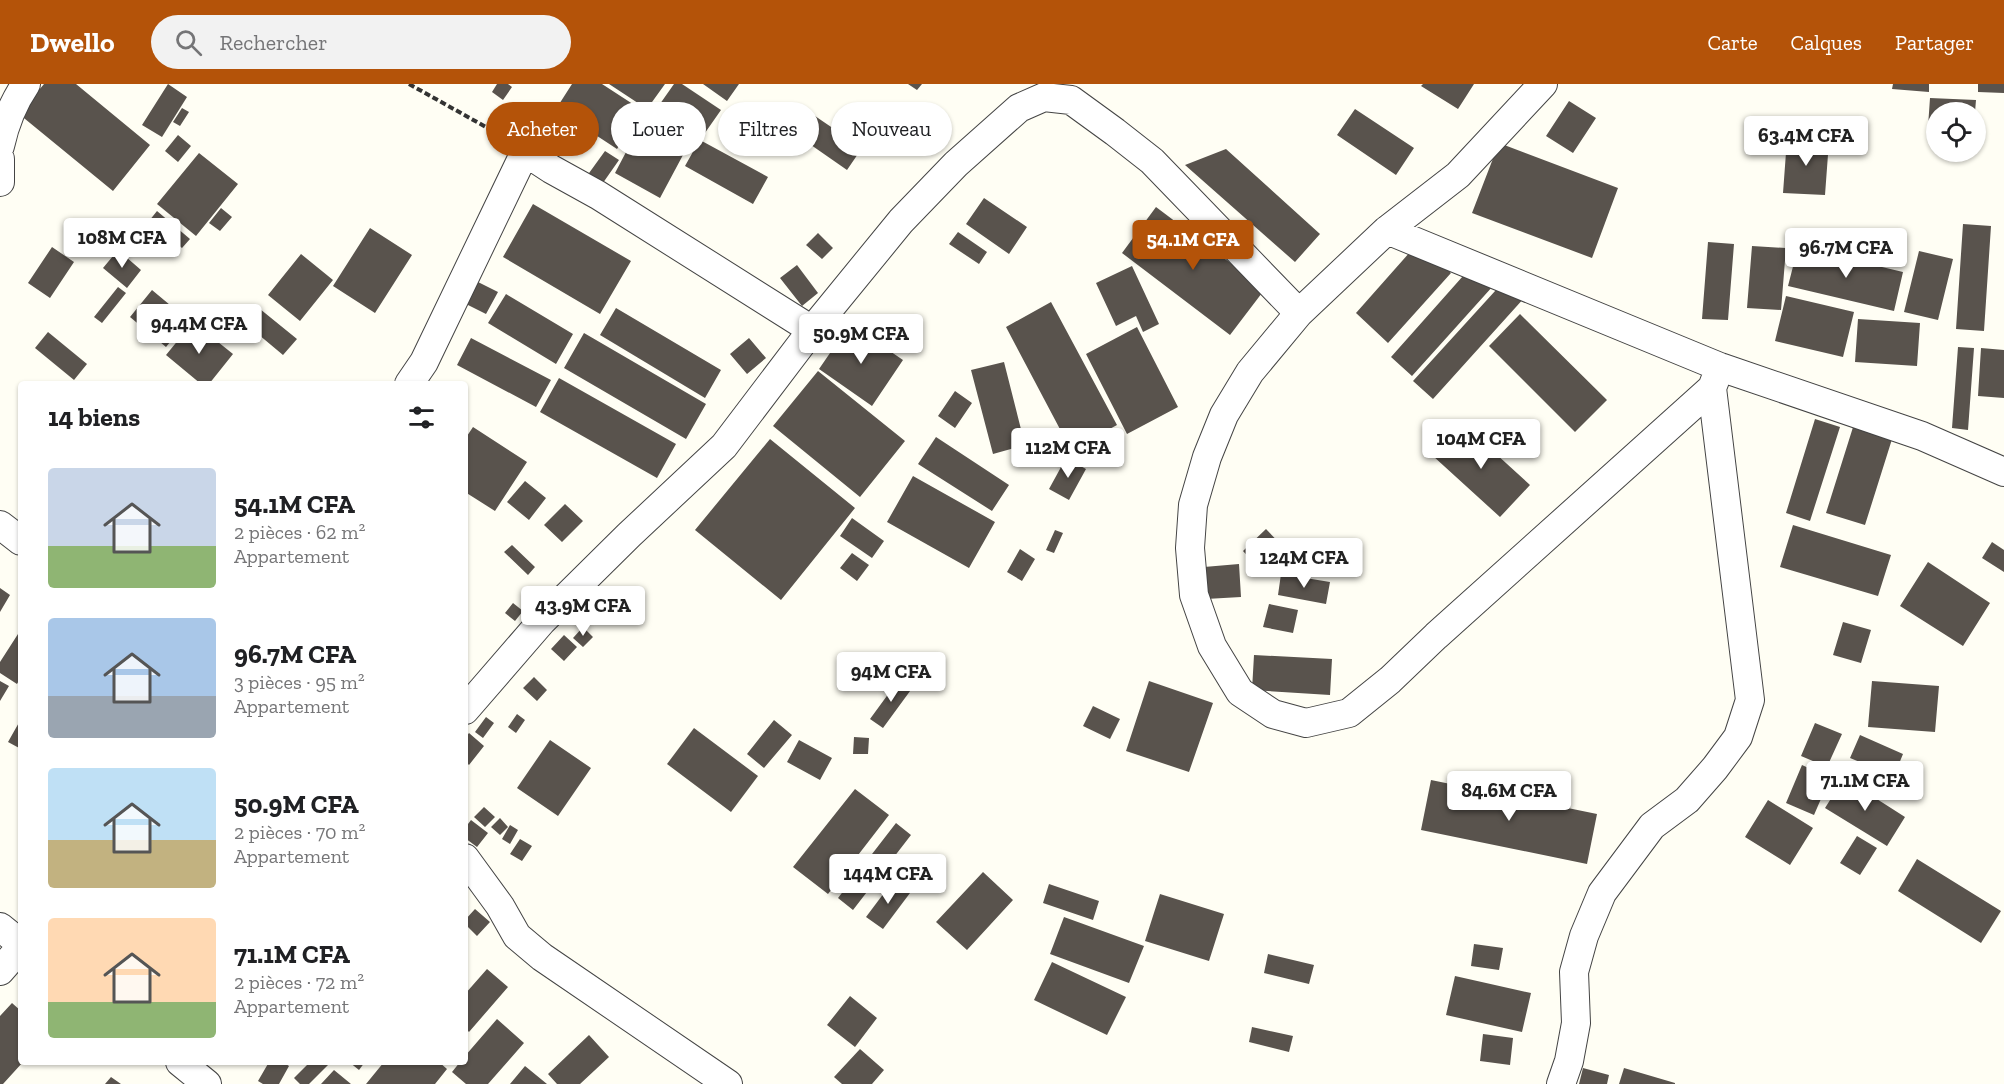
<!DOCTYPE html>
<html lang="fr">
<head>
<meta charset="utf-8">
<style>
  body { margin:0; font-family:"Zilla Slab",serif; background:#f2f2f2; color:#202124; height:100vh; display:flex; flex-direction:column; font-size:22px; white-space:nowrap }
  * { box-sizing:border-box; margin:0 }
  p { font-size:20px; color:#757577 }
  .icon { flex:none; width:33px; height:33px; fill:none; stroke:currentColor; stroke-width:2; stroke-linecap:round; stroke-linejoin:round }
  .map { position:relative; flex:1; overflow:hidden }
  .side { position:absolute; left:18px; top:297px; width:450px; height:684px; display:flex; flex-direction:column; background:#fff; border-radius:6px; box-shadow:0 2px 4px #0004 }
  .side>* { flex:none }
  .top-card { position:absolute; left:486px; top:18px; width:570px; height:54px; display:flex; gap:12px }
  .fabs { position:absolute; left:1926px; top:18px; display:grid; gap:12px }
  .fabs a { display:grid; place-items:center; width:60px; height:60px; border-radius:50%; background:#fff; box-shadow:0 2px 4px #0004; font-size:30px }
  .price { position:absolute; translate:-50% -51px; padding:0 14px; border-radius:6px; background:#fff; color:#222; font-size:20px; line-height:39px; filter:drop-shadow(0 2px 3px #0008) }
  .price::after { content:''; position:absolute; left:50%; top:36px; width:18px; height:14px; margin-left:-9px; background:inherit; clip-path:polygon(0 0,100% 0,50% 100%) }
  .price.active { background:#b45309; color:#fff }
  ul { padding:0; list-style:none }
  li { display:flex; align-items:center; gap:18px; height:150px; padding:0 30px }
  li span { display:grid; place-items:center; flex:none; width:168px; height:120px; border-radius:6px; color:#555 }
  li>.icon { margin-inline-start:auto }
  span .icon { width:72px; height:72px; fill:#fffc; stroke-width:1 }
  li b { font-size:26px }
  h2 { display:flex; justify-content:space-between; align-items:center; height:72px; padding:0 30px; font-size:26px }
  .chip { padding:0 21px; border-radius:27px; background:#fff; box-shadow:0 2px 4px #0004; font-size:21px; line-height:54px }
  .chip.active { background:#b45309; color:#fff }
  header { display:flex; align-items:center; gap:36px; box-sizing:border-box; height:84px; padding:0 30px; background:#b45309; color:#fff }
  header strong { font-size:28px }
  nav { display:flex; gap:33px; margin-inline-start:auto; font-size:21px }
  .search { width:420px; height:54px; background:#f2f2f2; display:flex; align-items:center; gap:15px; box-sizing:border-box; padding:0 21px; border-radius:33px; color:#757577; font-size:22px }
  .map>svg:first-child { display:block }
  .building { fill:#59534d }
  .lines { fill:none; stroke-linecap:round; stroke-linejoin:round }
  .minor-casing { stroke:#444; stroke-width:30 }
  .path { stroke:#333; stroke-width:4; stroke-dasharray:6 3; stroke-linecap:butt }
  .minor { stroke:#fff; stroke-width:28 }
</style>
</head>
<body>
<header>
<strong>Dwello</strong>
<div class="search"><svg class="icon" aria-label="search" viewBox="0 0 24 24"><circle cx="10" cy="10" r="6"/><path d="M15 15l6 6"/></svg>Rechercher</div>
<nav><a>Carte</a><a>Calques</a><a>Partager</a></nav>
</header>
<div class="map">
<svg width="2004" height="1000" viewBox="0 0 2004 1000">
  <rect width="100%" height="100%" fill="#fffef4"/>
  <path class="building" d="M 44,0 L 76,0 L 150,61 L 113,107 L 19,30 Z
    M 168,0 L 187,13 L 162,53 L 142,41 Z
    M 497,0 L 508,0 L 512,3 L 503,16 L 492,8 Z
    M 572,0 L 602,0 L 642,26 L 617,65 L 556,25 Z
    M 609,0 L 665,0 L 647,25 Z
    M 674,0 L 682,0 L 721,26 L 700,56 L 768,93 L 753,120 L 685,82 L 699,57 L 655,27 Z
    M 703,0 L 739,0 L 727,17 Z
    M 908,0 L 922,0 L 917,6 Z
    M 1423,0 L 1474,0 L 1458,25 L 1421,2 Z
    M 1893,0 L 1929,0 L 1929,8 L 1892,5 Z
    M 1978,0 L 2004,0 L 2004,9 L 1978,8 Z
    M 1930,14 L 1976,16 L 1975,28 L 1936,28 L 1936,44 L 1928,43 Z
    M 1569,17 L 1596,34 L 1573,69 L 1546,52 Z
    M 182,24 L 189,28 L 180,42 L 173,38 Z
    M 1355,25 L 1414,64 L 1396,91 L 1337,51 Z
    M 645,32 L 691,56 L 660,114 L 615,89 Z
    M 815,32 L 862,64 L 847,86 L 801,54 Z
    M 178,51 L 191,62 L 178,78 L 165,67 Z
    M 1787,55 L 1829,57 L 1825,111 L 1783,109 Z
    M 1499,59 L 1618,104 L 1592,174 L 1472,129 Z
    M 1226,65 L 1320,150 L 1295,178 L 1185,81 Z
    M 605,67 L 619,76 L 598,106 L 584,96 Z
    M 199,69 L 238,100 L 196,152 L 157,120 Z
    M 984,114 L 1027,143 L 1009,170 L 966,140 Z
    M 533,120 L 631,177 L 600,230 L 503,173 Z
    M 1156,123 L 1265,205 L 1230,251 L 1122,169 Z
    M 221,124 L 232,133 L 220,147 L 209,139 Z
    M 157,127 L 190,155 L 182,164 L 149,137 Z
    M 1963,140 L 1991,142 L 1984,247 L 1956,245 Z
    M 370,144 L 412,171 L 375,229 L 333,202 Z
    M 958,148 L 987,168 L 979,180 L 949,160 Z
    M 818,149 L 833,164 L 822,175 L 806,161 Z
    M 1708,158 L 1734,160 L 1728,236 L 1702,235 Z
    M 1418,159 L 1451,189 L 1388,259 L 1356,229 Z
    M 1752,162 L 1786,164 L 1781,226 L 1747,224 Z
    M 52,163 L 74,178 L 50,214 L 28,199 Z
    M 1798,163 L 1903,188 L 1894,227 L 1788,202 Z
    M 118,166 L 141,186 L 127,204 L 103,184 Z
    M 1919,167 L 1953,175 L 1938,236 L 1904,228 Z
    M 301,170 L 333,196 L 300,237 L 268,211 Z
    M 797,181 L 818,209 L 802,222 L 780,194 Z
    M 1132,182 L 1159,240 L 1143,248 L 1136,232 L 1116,242 L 1096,199 Z
    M 1471,183 L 1493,202 L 1412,292 L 1391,273 Z
    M 472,195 L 498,208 L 486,230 L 460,217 Z
    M 1506,195 L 1525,213 L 1433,315 L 1413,297 Z
    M 118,203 L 126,209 L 102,239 L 94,233 Z
    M 152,206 L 188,236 L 166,263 L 130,233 Z
    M 506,210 L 573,250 L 556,280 L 488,239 Z
    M 1786,212 L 1854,228 L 1843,273 L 1775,257 Z
    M 1051,218 L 1117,341 L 1071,366 L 1006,243 Z
    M 616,224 L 721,286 L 705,314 L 600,251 Z
    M 260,225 L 297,255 L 283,271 L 247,241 Z
    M 1520,230 L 1607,316 L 1575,348 L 1489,262 Z
    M 1858,235 L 1920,239 L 1917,282 L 1855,278 Z
    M 193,238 L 233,270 L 209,300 L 201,300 L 166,271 Z
    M 850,240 L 903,276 L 872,322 L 819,285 Z
    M 1137,243 L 1178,323 L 1127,350 L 1086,270 Z
    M 48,248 L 87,280 L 74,296 L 35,264 Z
    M 584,249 L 706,320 L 686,355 L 564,284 Z
    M 471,254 L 551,296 L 536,323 L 457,281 Z
    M 749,254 L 766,274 L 747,290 L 730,270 Z
    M 1958,263 L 1974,264 L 1968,346 L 1952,344 Z
    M 1981,264 L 2004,266 L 2004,314 L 1978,312 Z
    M 1004,278 L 1025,361 L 993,370 L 971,286 Z
    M 818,287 L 905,357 L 860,413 L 773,342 Z
    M 559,294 L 676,360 L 657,394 L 540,328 Z
    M 955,307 L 972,319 L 955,344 L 938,332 Z
    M 1815,335 L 1840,343 L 1810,437 L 1786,429 Z
    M 1462,339 L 1530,401 L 1500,433 L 1433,372 Z
    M 1854,340 L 1893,352 L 1865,441 L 1826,429 Z
    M 473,343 L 527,378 L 495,427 L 465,408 L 465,355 Z
    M 936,353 L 1009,401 L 992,427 L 918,380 Z
    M 770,355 L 855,424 L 781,516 L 695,446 Z
    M 1066,374 L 1086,385 L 1069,416 L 1049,405 Z
    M 913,392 L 995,438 L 969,484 L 887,438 Z
    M 525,397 L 546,414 L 529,436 L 507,418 Z
    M 565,420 L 583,437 L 562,458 L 544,441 Z
    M 852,434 L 884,457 L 872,474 L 840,452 Z
    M 1793,441 L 1891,471 L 1878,512 L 1780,483 Z
    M 1266,445 L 1289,469 L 1266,492 L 1243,467 Z
    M 1055,446 L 1063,449 L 1054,469 L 1046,466 Z
    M 1992,458 L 2004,466 L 2004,488 L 1982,474 Z
    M 512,461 L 535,483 L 528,491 L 504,468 Z
    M 1020,465 L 1035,475 L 1022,497 L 1007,488 Z
    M 852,469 L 869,481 L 857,497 L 840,484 Z
    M 1928,478 L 1990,519 L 1963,562 L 1900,522 Z
    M 1239,480 L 1241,513 L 1206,515 L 1204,483 Z
    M 1281,490 L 1330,498 L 1326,520 L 1278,511 Z
    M 0,504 L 10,511 L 0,528 Z
    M 513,519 L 523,527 L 515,537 L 505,529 Z
    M 1269,520 L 1298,526 L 1293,549 L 1263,543 Z
    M 1843,538 L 1871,546 L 1861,579 L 1833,571 Z
    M 583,543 L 593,553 L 583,563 L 573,554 Z
    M 18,550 L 21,552 L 21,593 L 17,600 L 0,589 L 0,578 Z
    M 564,551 L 577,563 L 564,577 L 551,565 Z
    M 1254,571 L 1332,575 L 1330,611 L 1252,606 Z
    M 534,593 L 547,606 L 537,617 L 523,604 Z
    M 900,594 L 913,603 L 883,644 L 870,635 Z
    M 0,597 L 9,602 L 0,617 Z
    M 1149,597 L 1213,619 L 1189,688 L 1126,667 Z
    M 1872,597 L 1939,602 L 1935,648 L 1868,643 Z
    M 1093,622 L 1120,635 L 1110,655 L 1083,642 Z
    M 517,630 L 525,636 L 516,649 L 508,643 Z
    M 486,633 L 494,639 L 483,654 L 475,648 Z
    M 21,635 L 21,665 L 8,658 Z
    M 774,636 L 792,651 L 764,684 L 747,670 Z
    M 1815,639 L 1842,650 L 1827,683 L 1801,672 Z
    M 694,644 L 758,692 L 731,728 L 667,680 Z
    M 469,649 L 484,662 L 469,681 L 465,677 L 465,654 Z
    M 1860,651 L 1903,670 L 1894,692 L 1850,674 Z
    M 854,653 L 869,654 L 868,670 L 853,670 Z
    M 550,656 L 591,684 L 558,732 L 517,704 Z
    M 799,656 L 832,674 L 820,696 L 787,678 Z
    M 1802,681 L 1830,694 L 1814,731 L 1786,719 Z
    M 1844,694 L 1905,733 L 1887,762 L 1825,724 Z
    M 1431,696 L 1597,730 L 1587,780 L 1421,746 Z
    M 855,705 L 889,731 L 828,810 L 793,783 Z
    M 1768,716 L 1813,744 L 1790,781 L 1745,753 Z
    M 484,723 L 495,733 L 485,743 L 474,733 Z
    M 500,734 L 508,743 L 500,751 L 491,743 Z
    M 471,736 L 488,749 L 477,763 L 465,754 L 465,744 Z
    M 896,739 L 911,751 L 853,826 L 838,814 Z
    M 510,741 L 518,746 L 510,760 L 502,755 Z
    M 1857,752 L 1877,764 L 1860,791 L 1840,779 Z
    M 520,755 L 532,762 L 522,777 L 510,770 Z
    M 1917,775 L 2001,827 L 1981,859 L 1898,807 Z
    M 983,788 L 1013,816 L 967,866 L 936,838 Z
    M 893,797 L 910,809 L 883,845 L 866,833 Z
    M 1049,800 L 1099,817 L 1093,836 L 1043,819 Z
    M 1160,810 L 1224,830 L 1209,877 L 1145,857 Z
    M 475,825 L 490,838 L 477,852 L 465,840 L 465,836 Z
    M 1064,833 L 1144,862 L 1129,899 L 1050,870 Z
    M 1474,860 L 1503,864 L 1499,886 L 1471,882 Z
    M 1268,870 L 1314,881 L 1309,900 L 1264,889 Z
    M 1052,878 L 1126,913 L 1107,951 L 1034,916 Z
    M 487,885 L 508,903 L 469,948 L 465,944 L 465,910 Z
    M 1455,892 L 1531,909 L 1522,948 L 1446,931 Z
    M 850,912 L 877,934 L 855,963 L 827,941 Z
    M 12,919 L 21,927 L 21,978 L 23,978 L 3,1000 L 0,1000 L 0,932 Z
    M 497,935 L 524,959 L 488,1000 L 466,1000 L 452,988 L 460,978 L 465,978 L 465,972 Z
    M 1252,943 L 1293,952 L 1289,968 L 1249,958 Z
    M 1483,950 L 1513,954 L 1510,981 L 1480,977 Z
    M 589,951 L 609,973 L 580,1000 L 557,1000 L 548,990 Z
    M 860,965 L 884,986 L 872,1000 L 842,1000 L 834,993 Z
    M 269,978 L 283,978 L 289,982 L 279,1000 L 263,1000 L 258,997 Z
    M 310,978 L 331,978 L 309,1000 L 300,1000 L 294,994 Z
    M 349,978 L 365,978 L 359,986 Z
    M 384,978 L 439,978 L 447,985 L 435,1000 L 366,1000 Z
    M 525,982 L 547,1000 L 510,1000 Z
    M 1583,984 L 1609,991 L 1607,1000 L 1579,1000 Z
    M 1624,984 L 1675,999 L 1675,1000 L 1619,1000 Z
    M 334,986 L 351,1000 L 321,1000 Z
    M 111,993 L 121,1000 L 105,1000 Z"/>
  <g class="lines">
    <defs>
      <path id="minor" d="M 1543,0 L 1458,91 L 1387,146 L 1299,229 L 1250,288 L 1224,331 L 1207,373 L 1193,421 L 1190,464 L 1194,511 L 1212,562 L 1240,608 L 1273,630 L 1306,639 L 1349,629 L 1390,596 L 1436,552 L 1712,304
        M 0,62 C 5,39 13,19 26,0
        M 0,75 L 0,98
        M 1387,146 L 1720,283 L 1922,352 L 2004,388
        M 409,300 L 424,278 L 525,68 L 551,85 L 598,111 L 812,246
        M 0,441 L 21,457
        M 465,626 L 542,537 L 629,451 L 724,362 L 812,246 L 901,137 L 956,80 L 1019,24 L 1044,13 L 1071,16 L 1115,48 L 1152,77 L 1299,229
        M 465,774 L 500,822 L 517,852 L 542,873 L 728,1000
        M 0,843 L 21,860
        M 0,887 L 21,863
        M 180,978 L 207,1000
        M 1561,1000 L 1569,977 L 1576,939 L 1574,888 L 1584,852 L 1602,809 L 1652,742 L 1687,716 L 1715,684 L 1738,653 L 1750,616 L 1712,304 L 1720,283"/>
    </defs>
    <use href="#minor" class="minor-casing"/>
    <path class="path" d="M 409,0 L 502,52"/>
    <use href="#minor" class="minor"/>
  </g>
</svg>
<div class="fabs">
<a><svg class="icon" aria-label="locate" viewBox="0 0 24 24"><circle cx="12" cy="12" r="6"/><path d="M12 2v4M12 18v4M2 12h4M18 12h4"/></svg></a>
</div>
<b class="price" style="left:1806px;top:83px">63.4M CFA</b>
<b class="price" style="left:122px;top:185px">108M CFA</b>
<b class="price active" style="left:1193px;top:187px">54.1M CFA</b>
<b class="price" style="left:1846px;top:195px">96.7M CFA</b>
<b class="price" style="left:199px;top:271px">94.4M CFA</b>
<b class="price" style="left:861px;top:281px">50.9M CFA</b>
<b class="price" style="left:1481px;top:386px">104M CFA</b>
<b class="price" style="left:1068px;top:395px">112M CFA</b>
<b class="price" style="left:1304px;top:505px">124M CFA</b>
<b class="price" style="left:583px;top:553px">43.9M CFA</b>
<b class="price" style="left:891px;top:619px">94M CFA</b>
<b class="price" style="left:1865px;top:728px">71.1M CFA</b>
<b class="price" style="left:1509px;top:738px">84.6M CFA</b>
<b class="price" style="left:888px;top:821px">144M CFA</b>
<div class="top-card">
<a class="chip active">Acheter</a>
<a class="chip">Louer</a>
<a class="chip">Filtres</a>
<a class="chip">Nouveau</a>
</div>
<section class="side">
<h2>14 biens<svg class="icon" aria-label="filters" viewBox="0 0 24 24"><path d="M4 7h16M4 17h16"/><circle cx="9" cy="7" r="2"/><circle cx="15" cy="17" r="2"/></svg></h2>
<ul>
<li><span style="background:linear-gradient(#c9d6e8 65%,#8fb573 0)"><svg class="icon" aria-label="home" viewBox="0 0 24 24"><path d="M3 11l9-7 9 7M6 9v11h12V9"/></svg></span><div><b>54.1M CFA</b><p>2 pièces · 62 m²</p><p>Appartement</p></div></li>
<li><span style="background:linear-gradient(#a9c7e8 65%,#9aa5b1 0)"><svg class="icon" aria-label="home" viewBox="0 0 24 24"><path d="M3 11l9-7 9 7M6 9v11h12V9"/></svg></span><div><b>96.7M CFA</b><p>3 pièces · 95 m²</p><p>Appartement</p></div></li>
<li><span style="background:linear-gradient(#bfe0f5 60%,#c2b280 0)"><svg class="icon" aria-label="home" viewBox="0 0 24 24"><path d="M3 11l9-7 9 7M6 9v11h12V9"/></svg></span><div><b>50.9M CFA</b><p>2 pièces · 70 m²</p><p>Appartement</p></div></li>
<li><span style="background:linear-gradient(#ffd9b3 70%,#8fb573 0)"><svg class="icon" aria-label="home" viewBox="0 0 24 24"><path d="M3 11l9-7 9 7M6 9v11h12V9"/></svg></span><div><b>71.1M CFA</b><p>2 pièces · 72 m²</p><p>Appartement</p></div></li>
</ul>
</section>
</div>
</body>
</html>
